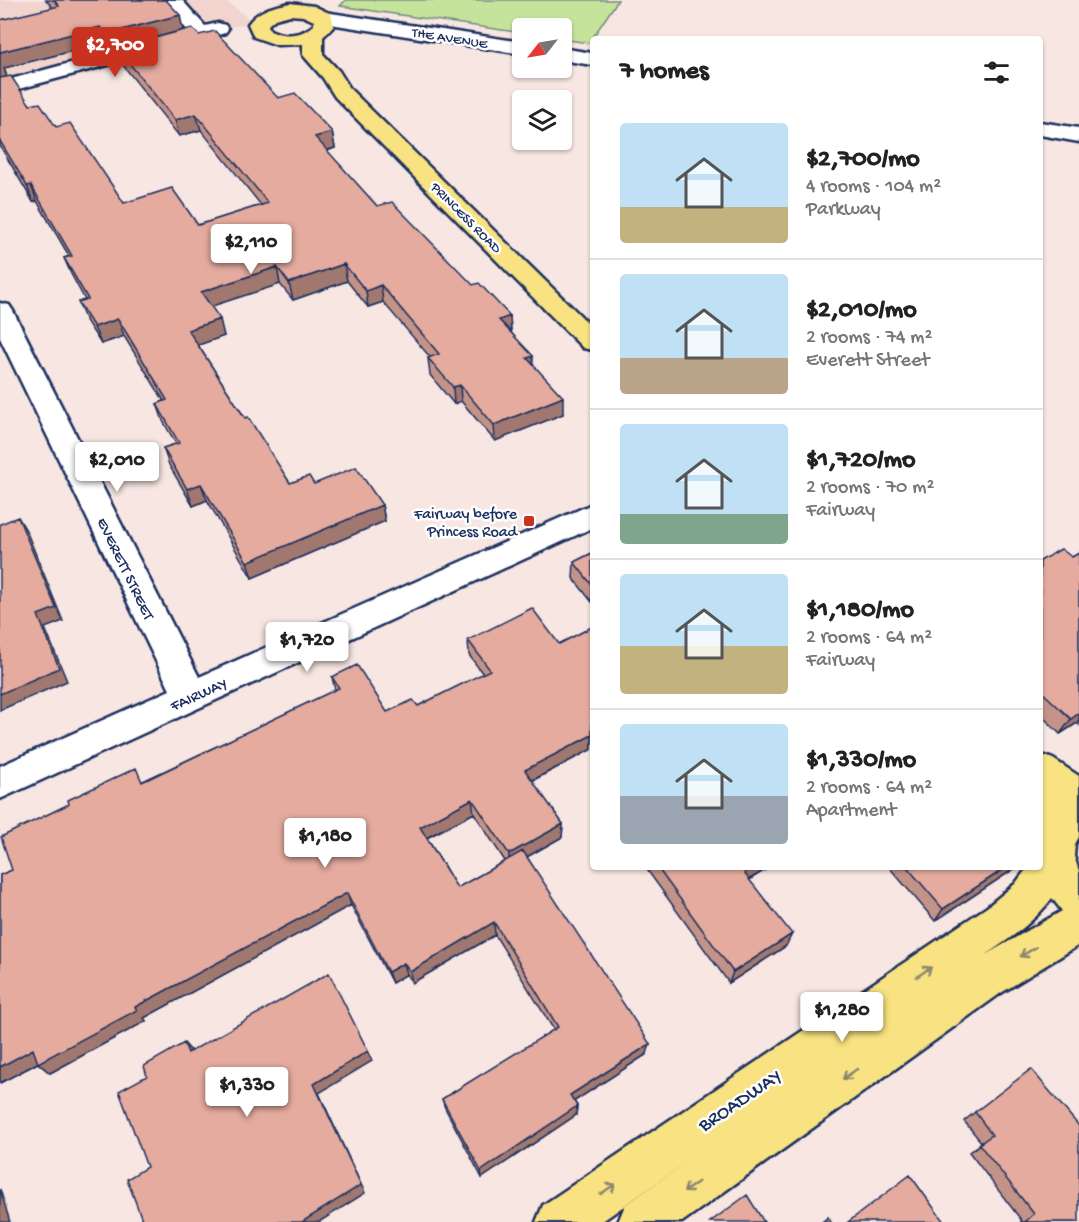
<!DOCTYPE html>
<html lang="en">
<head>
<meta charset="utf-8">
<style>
  body { margin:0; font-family:"Gochi Hand",sans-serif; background:#f2f2f2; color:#222; height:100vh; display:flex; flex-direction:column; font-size:22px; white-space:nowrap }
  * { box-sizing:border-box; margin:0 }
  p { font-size:20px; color:#767676 }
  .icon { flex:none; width:33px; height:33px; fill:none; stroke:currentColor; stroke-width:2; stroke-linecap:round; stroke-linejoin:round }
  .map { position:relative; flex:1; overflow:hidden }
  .panel { position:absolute; left:590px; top:36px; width:453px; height:834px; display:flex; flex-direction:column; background:#fff; border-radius:6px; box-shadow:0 2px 4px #0004 }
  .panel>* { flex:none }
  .needle { width:39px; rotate:239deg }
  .buttons { position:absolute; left:512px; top:18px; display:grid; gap:12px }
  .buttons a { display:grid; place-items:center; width:60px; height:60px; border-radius:6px; background:#fff; box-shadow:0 2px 4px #0004; font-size:30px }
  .price { position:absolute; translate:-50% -51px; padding:0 14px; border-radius:6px; background:#fff; color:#222; font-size:20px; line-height:39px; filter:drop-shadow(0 2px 3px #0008) }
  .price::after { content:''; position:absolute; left:50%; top:36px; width:18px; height:14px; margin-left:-9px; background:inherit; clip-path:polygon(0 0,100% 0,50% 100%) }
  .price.selected { background:#c8321e; color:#fff }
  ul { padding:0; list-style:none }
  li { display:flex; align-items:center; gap:18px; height:150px; padding:0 30px }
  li+li { border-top:2px solid #e0e0e0 }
  li span { display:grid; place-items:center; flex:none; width:168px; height:120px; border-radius:6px; color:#555 }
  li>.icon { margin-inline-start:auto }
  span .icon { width:72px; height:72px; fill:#fffc; stroke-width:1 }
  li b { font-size:26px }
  h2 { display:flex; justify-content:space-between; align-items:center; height:72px; padding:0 30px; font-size:26px }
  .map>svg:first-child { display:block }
  .built { fill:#f1d4ce }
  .green { fill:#c5e39b; stroke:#70897c; stroke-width:1.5 }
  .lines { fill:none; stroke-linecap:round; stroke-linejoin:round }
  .minor-casing { stroke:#1b2f5e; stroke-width:5 }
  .major-casing { stroke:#1b2f5e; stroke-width:5 }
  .minor { fill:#fff; fill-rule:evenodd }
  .major { fill:#f8e281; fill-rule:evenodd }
  .wall { fill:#c49388; stroke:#1b2f5e; stroke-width:1.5; fill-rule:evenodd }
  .shaded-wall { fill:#a0786f; stroke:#1b2f5e; stroke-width:1.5 }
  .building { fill:#e4ab9e; stroke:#1b2f5e; stroke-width:1.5 }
  .oneway { stroke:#8a8870 }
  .poi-dot { fill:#c8321e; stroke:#fff; stroke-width:2 }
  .labels { text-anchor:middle; stroke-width:5; stroke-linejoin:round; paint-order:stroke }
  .far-street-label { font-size:14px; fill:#1b2f5e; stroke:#fff }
  .poi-label { font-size:16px; fill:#1b2f5e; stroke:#fff; text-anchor:end }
  .street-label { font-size:16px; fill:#1b2f5e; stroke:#fff }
  .near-street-label { font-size:20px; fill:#1b2f5e; stroke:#fff }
</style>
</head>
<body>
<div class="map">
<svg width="1079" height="1222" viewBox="0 0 1079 1222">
  <rect width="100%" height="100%" fill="#f7e6e2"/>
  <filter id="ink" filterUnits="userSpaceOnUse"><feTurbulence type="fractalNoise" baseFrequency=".0167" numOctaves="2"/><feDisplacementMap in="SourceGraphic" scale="12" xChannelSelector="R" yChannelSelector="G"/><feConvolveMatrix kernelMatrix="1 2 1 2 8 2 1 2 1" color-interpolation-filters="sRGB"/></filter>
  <g filter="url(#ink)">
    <path class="built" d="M 0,0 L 225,0 L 253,22 L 0,78 Z"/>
    <path class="green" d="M 346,0 L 618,0 L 589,43 L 561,39 L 561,28 L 522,28 L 522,33 L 340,6 Z"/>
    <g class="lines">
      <defs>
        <path id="minor" d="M 163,0 L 182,0 L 205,26 L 218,23 L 225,25 L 228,29 L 225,33 L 208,38 L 0,94 L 0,82 L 188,31 Z
          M 324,12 L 522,42 L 522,54 L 317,22 L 314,18 L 317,14 Z
          M 561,48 L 592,53 L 592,65 L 561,60 Z
          M 1040,122 L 1079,128 L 1079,142 L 1040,135 Z
          M 0,303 L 9,305 L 13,311 L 199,677 L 592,504 L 592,528 L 0,799 L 0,766 L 170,690 L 0,338 Z"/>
        <path id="major" d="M 290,3 L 314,6 L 331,14 L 334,26 L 323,37 L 323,54 L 339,71 L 351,90 L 592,327 L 592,350 L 583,348 L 335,97 L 323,78 L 303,55 L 303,44 L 277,45 L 254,37 L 248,24 C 259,9 273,7 290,3 ZM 290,15 L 303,16 L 314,21 L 314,25 C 301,36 285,37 270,30 L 268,25 L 275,19 Z
          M 1040,754 L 1053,759 L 1079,776 L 1079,837 L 1075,844 L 1074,856 L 1079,871 L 1079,945 L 1001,993 L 682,1222 L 618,1222 L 625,1205 L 694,1157 L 601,1222 L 536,1222 L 543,1205 L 987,907 L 1015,884 L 1028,867 L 1040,867 ZM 1052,898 L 1062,911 L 985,955 C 1010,939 1034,922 1052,898 Z"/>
      </defs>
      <use href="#minor" class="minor-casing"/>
      <use href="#major" class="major-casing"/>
      <use href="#minor" class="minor"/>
      <use href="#major" class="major"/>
    </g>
    <path class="wall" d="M 46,0 L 166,0 L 183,30 L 111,50 L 105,43 L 4,68 L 7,77 L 30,105 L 56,127 L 124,203 L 198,225 L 261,205 L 201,130 L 179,136 L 122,64 L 117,48 L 199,35 L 278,98 L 332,132 L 335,148 L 327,151 L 377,206 L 510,316 L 511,332 L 533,365 L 563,414 L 495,441 L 461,401 L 454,404 L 430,375 L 428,358 L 430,357 L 383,302 L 368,307 L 347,281 L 293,300 L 280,284 L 211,306 L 224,336 L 198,345 L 245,418 L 290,483 L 314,484 L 382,505 L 385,521 L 252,578 L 207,500 L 193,506 L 169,465 L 163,448 L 176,444 L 163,421 L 157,404 L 164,401 L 124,336 L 101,344 L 85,319 L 78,302 L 85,300 L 71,274 L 64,258 L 69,256 L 37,201 L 33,202 L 0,146 L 0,20 L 53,8 Z
      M 592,553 L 592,602 L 573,578 L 574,562 Z
      M 1079,553 L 1079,725 L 1077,723 L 1060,734 L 1040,714 L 1040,561 L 1072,557 Z
      M 592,627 L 592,749 L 532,781 L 563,824 L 562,837 L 527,857 L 647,1054 L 574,1101 L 577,1106 L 576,1115 L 482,1178 L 445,1108 L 442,1099 L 554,1030 L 495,935 L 412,983 L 407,974 L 392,983 L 351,905 L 144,1018 L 146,1021 L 50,1073 L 38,1063 L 0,1083 L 0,875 L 12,870 L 143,781 L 335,690 L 332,677 L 387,712 L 418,706 L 483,674 L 469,655 L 468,640 L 559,644 ZM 474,813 L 505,861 L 457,888 L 427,838 Z
      M 645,867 L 770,867 L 749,880 L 786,946 L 729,983 Z
      M 889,867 L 1017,867 L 935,921 Z
      M 975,1112 L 1079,1222 L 1020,1222 L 1022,1221 L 969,1152 L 982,1143 L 964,1121 Z"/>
    <path class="shaded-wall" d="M 180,15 L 183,30 L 111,50 L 106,34 Z
      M 100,27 L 105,43 L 4,68 L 7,78 L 0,80 L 0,52 Z
      M 196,114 L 201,130 L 179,136 L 175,120 Z
      M 332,132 L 335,148 L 317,153 L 315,137 Z
      M 31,185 L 37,201 L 33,202 L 27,186 Z
      M 344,264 L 347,281 L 293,300 L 289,283 Z
      M 277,267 L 280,284 L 206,308 L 201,292 Z
      M 381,285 L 383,302 L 368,307 L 366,291 Z
      M 510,316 L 511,332 L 499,320 Z
      M 118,319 L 124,336 L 101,344 L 94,327 Z
      M 220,319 L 224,336 L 193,347 L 188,330 Z
      M 533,356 L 533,373 L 527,358 Z
      M 460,385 L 461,401 L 454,404 L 453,387 Z
      M 563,397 L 563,414 L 495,441 L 494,425 Z
      M 201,484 L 207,500 L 193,506 L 187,489 Z
      M 382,505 L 385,521 L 252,578 L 247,562 Z
      M 18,517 L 26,530 L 63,621 L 45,628 L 67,681 L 0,710 L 0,694 L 38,615 Z
      M 1079,713 L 1079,720 L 1077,723 L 1060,734 L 1071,719 Z
      M 592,735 L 592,749 L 525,784 L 525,770 Z
      M 472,799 L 474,813 L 422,840 L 420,827 Z
      M 563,824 L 562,837 L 509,867 L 509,854 Z
      M 753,867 L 770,867 L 740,885 L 744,873 Z
      M 1007,867 L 1017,867 L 935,921 L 943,909 Z
      M 347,893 L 351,905 L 144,1018 L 146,1021 L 50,1073 L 38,1063 L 135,1007 Z
      M 494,922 L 495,935 L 412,983 L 410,972 Z
      M 792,934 L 786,946 L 729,983 L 733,972 Z
      M 404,963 L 407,974 L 392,983 L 388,972 Z
      M 184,1043 L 193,1053 L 188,1053 Z
      M 650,1044 L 647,1054 L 570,1104 L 570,1095 Z
      M 33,1049 L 45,1059 L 0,1083 L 0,1067 Z
      M 368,1051 L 372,1061 L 319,1093 L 365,1193 L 319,1222 L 302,1222 L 314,1084 Z
      M 577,1106 L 576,1115 L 482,1178 L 481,1171 Z
      M 0,1189 L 10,1222 L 0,1222 Z"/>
    <path class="building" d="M 54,0 L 166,0 L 180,15 L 106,34 L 100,27 L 0,52 L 0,20 L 59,6 Z
      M 192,28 L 199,35 L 215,31 L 278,98 L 295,93 L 332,132 L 315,137 L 377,206 L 392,202 L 473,285 L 479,283 L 510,316 L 499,320 L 533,356 L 527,358 L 563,397 L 494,425 L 460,385 L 453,387 L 428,358 L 439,354 L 381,285 L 366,291 L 344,264 L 289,283 L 277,267 L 201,292 L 220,319 L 188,330 L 245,418 L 248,417 L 290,483 L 309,476 L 314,484 L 356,467 L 382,505 L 247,562 L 201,484 L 187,489 L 163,448 L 179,443 L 157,404 L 167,400 L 118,319 L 94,327 L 78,302 L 88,299 L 64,258 L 72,256 L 31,185 L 27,186 L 0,141 L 0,78 L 11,76 L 30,105 L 40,103 L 56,127 L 70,123 L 124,203 L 172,188 L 198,225 L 268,203 L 196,114 L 175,120 L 117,48 Z
      M 18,517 L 56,608 L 38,615 L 59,668 L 0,694 L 0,524 Z
      M 1061,549 L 1072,557 L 1079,553 L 1079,713 L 1071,719 L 1040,690 L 1040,561 Z
      M 592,553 L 592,585 L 574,562 Z
      M 532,608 L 559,644 L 592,627 L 592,735 L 525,770 L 563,824 L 509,854 L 472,799 L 420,827 L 457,888 L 523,851 L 650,1044 L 570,1095 L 577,1106 L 481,1171 L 442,1099 L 558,1027 L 494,922 L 410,972 L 404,963 L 388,972 L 347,893 L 135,1007 L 137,1010 L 38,1063 L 33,1049 L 0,1067 L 0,875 L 12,870 L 1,837 L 69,804 L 68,800 L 136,768 L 142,782 L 339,688 L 332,677 L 357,665 L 387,712 L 413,700 L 418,706 L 490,670 L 468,640 Z
      M 657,867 L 753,867 L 744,873 L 792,934 L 733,972 Z
      M 907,867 L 1007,867 L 943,909 Z
      M 329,973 L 368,1051 L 314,1084 L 361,1185 L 302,1222 L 143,1222 L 127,1179 L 147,1167 L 119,1091 L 147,1076 L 144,1066 L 184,1043 L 188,1053 Z
      M 1031,1069 L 1079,1126 L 1079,1222 L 1025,1222 L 1034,1214 L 979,1144 L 992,1135 L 975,1112 Z
      M 910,1175 L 944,1222 L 848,1222 Z
      M 747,1195 L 764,1222 L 710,1222 Z
      M 828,1217 L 831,1222 L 822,1222 Z"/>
    <defs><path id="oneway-shaft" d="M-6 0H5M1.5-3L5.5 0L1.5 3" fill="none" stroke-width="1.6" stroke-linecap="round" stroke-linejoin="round" transform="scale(1.5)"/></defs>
    <g class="oneway">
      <use href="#oneway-shaft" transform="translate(1028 952) rotate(149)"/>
      <use href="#oneway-shaft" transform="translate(924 972) rotate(-34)"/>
      <use href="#oneway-shaft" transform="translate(850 1074) rotate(145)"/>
      <use href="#oneway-shaft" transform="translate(691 1187) rotate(145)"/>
      <use href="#oneway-shaft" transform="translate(608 1189) rotate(-34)"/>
    </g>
  </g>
  <rect class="poi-dot" x="523" y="515" width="12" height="12" rx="3"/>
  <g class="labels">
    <g class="far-street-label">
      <text transform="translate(450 37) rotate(9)" y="5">THE AVENUE</text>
      <text transform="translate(467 217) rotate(45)" y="5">PRINCESS ROAD</text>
    </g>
    <g class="poi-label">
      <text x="517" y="518">Fairway before<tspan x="517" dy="18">Princess Road</tspan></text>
    </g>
    <g class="street-label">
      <text transform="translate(127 568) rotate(64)" y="6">EVERETT STREET</text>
      <text transform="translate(198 693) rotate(-24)" y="6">FAIRWAY</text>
    </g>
    <g class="near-street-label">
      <text transform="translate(739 1099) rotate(-34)" y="7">BROADWAY</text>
    </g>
  </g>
</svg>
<div class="buttons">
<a><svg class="needle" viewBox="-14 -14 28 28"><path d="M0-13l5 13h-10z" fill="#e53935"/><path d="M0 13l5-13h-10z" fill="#767676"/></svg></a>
<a><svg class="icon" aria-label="layers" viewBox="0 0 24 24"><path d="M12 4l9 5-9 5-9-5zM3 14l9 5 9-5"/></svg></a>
</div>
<b class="price selected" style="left:115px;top:78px">$2,700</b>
<b class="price" style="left:251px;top:275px">$2,110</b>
<b class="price" style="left:117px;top:493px">$2,010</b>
<b class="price" style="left:307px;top:673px">$1,720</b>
<b class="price" style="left:325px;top:869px">$1,180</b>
<b class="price" style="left:842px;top:1043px">$1,280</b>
<b class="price" style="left:247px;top:1118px">$1,330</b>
<section class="panel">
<h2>7 homes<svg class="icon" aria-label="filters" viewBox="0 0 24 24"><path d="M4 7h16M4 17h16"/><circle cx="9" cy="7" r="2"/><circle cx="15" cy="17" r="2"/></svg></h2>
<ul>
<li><span style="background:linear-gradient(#bfe0f5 70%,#c2b280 0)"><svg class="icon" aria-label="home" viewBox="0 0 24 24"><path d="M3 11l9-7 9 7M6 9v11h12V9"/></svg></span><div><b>$2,700/mo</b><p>4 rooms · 104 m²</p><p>Parkway</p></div></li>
<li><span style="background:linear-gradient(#bfe0f5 70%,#b9a48a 0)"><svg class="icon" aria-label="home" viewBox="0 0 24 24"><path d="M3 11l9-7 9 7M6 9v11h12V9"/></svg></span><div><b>$2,010/mo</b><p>2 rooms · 74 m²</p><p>Everett Street</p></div></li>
<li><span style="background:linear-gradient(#bfe0f5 75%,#7fa58c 0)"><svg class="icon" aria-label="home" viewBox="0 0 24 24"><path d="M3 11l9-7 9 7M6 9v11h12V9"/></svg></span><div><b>$1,720/mo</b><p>2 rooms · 70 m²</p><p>Fairway</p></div></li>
<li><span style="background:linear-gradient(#bfe0f5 60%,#c2b280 0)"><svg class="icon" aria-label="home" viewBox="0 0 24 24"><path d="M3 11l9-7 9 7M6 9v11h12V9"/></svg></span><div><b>$1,180/mo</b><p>2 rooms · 64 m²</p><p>Fairway</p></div></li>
<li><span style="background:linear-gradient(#bfe0f5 60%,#9aa5b1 0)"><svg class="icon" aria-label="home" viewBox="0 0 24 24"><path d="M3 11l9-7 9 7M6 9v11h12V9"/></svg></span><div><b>$1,330/mo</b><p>2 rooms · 64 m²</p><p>Apartment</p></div></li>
</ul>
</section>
</div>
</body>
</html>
